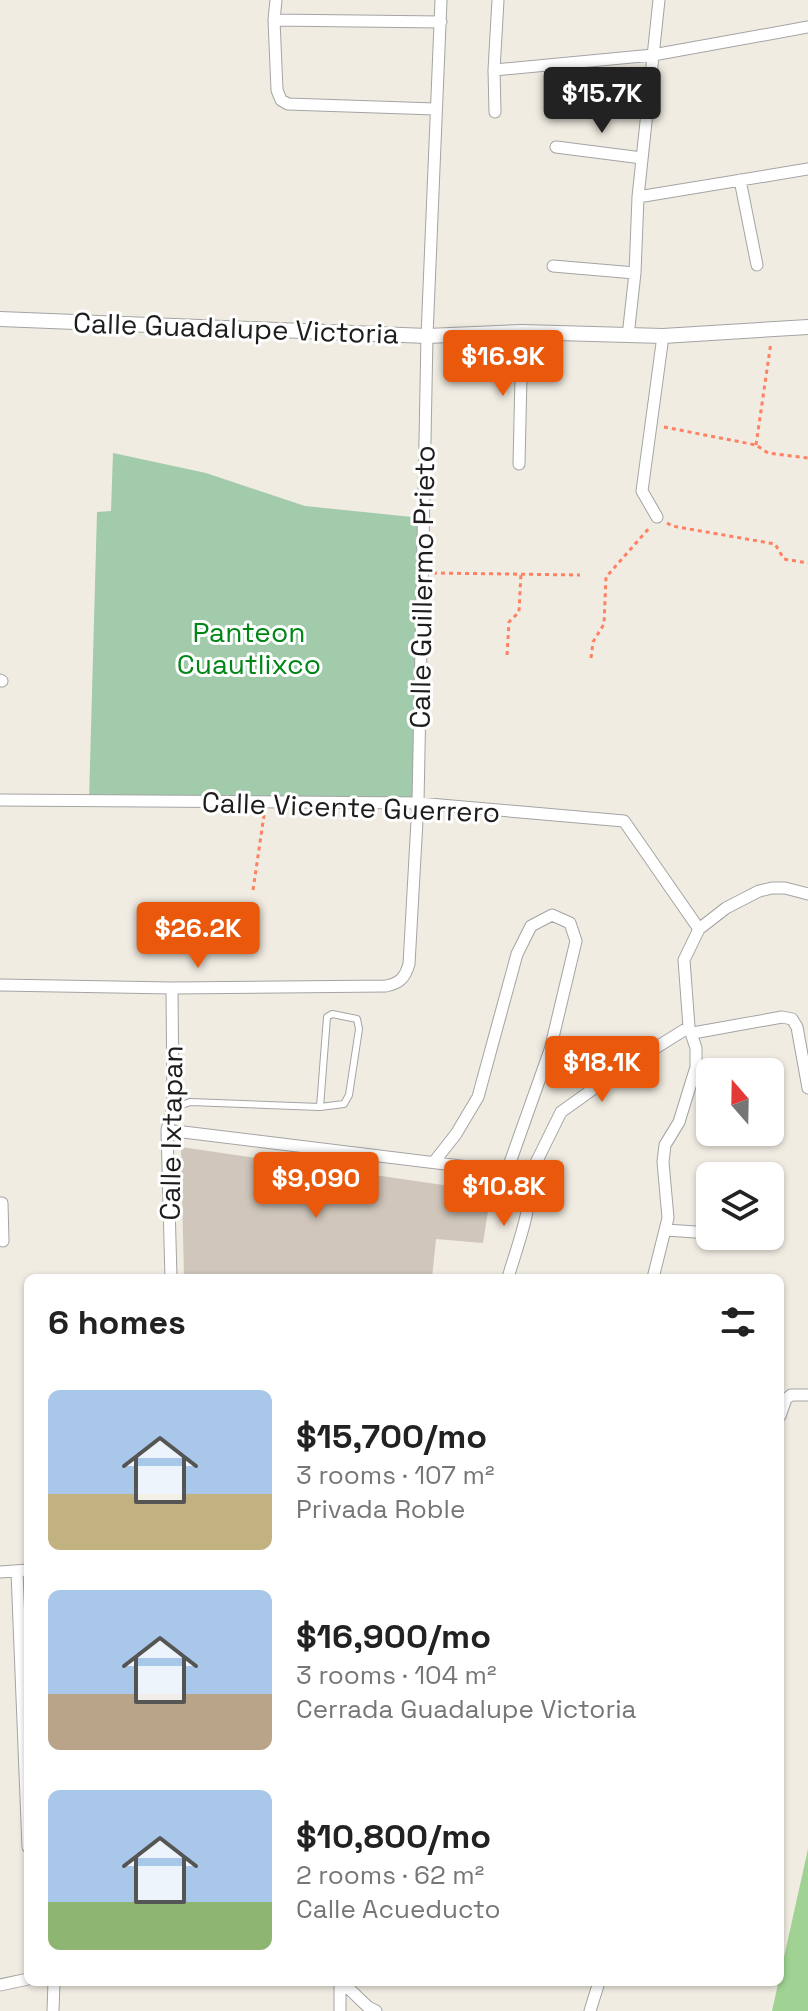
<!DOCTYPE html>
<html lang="en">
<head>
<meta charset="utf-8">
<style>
  body { margin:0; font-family:"Space Grotesk",sans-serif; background:#f6f6f6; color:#222; height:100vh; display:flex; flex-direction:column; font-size:30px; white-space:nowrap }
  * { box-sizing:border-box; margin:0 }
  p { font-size:26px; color:#767676 }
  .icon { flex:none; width:44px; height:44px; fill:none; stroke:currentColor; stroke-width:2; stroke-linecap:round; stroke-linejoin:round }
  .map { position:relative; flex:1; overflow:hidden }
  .details { position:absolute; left:24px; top:1274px; width:760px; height:712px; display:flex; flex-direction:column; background:#fff; border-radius:12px; box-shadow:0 2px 6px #0004 }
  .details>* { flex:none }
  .needle { width:52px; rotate:340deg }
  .buttons { position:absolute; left:696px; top:1058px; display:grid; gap:16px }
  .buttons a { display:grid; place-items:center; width:88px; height:88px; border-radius:12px; background:#fff; box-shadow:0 2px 6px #0004; font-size:40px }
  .price { position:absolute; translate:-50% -68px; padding:0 18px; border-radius:8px; background:#ea580c; color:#fff; font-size:26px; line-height:52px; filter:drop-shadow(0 2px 4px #0008) }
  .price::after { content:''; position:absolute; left:50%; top:48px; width:24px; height:18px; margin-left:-12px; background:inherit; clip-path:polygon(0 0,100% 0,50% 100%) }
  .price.active { background:#222; color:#fff }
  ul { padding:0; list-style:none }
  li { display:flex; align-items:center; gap:24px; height:200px; padding:0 24px }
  li span { display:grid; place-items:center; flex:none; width:224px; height:160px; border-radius:12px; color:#555 }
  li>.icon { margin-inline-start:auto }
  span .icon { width:96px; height:96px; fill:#fffc; stroke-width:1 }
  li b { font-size:34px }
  h2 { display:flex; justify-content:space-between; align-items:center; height:96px; padding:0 24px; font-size:34px }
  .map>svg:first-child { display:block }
  .forest { fill:#a0d393 }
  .cemetery { fill:#a1cbab }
  .building { fill:#d0c6bb }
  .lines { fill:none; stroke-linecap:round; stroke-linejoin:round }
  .service-casing { stroke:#a4a4a4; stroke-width:8 }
  .minor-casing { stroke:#a4a4a4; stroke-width:13 }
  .tertiary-casing { stroke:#a4a4a4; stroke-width:16 }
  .path { stroke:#ff8164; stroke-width:3; stroke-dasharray:4 4; stroke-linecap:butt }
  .service { stroke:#fff; stroke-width:6 }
  .minor { stroke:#fff; stroke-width:11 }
  .tertiary { stroke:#fff; stroke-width:14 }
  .labels { text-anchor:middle; stroke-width:6; stroke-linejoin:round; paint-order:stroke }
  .street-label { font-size:28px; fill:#1d1d1d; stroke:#fff }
  .park-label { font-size:28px; fill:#018617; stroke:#fff }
</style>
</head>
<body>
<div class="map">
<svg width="808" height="2011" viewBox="0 0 808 2011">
  <rect width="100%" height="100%" fill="#f0ece2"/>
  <path class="forest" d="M 808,1849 L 808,2011 L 772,2011 Z"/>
  <path class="cemetery" d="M 113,453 L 206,473 L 305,506 L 422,518 L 418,803 L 89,801 L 97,512 L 111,511 Z"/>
  <path class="building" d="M 181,1147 L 491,1192 L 483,1243 L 436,1239 L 432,1278 L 184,1278 Z"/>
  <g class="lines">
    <defs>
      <path id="service" d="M 174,1108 L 190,1102 L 320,1107 L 344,1104 L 349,1095 L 359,1029 L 357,1019 L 332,1014 L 327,1017 L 320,1107"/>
      <path id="minor" d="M 276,0 L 274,20 L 277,90 L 281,100 L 288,104 L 435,109
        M 274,20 L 441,22
        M 494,70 L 653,55 L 808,27
        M 495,112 L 494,70 L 498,0
        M 556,147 L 642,158
        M 740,180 L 757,265
        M 638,197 L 808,169
        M 553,266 L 635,273
        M 628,336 L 635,273 L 638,197 L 659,0
        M 519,464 L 522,332
        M 657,517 L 642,491 L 663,336
        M 0,680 L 2,681
        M 0,800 L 418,803 L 624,821 L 699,929
        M 0,985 L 172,988 L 386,986 C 400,983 405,978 409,964 L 418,803 L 427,336 L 441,0
        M 693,1033 L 782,1017 L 792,1019 L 797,1027 L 808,1088
        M 167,1130 L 518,1173 C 520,1175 526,1179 527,1182 C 536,1200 513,1258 508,1278
        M 434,1162 L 456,1134 L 478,1097 L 517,954 L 531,926 L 552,915 L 570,923 L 576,941 L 550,1050 L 507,1171
        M 527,1181 L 561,1112 L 617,1072 L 689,1027
        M 0,1203 L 2,1203 L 3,1241
        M 666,1230 L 710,1233
        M 171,1278 L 167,1130 L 173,1108 L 172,988
        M 653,1278 L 668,1218 L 663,1162 L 665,1145 L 679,1122 L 696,1067 L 696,1048 L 689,1027 L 684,960 L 699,929 L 726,908 L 759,891 L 772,888 L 785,888 L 808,894
        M 780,1416 L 786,1399 L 791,1395 L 808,1395
        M 0,1572 L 28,1570
        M 17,1572 L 28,1847
        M 342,1982 L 368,2007 L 376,2011
        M 0,1985 L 28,1979
        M 53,2011 L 54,1982
        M 340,2011 L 340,1982
        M 590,2011 L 599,1982"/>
      <path id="tertiary" d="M 0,319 L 427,336 L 522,332 L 663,336 L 808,327"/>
    </defs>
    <use href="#service" class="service-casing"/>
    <use href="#minor" class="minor-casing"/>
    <use href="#tertiary" class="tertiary-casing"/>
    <path class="path" d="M 664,427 L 756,445 L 768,453 L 808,458
      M 756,445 L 771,342
      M 667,523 L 672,526 L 775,544 L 784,559 L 808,563
      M 433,573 L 580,575
      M 507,655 L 509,622 L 519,612 L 521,573
      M 591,658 L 593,642 L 604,624 L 606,577 L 650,527
      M 253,890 L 264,815"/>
    <use href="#service" class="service"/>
    <use href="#minor" class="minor"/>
    <use href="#tertiary" class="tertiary"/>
  </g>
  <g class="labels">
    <g class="street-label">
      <text transform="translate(236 328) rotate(2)" y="10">Calle Guadalupe Victoria</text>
      <text transform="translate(422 587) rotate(-89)" y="10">Calle Guillermo Prieto</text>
      <text transform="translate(351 807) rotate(2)" y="10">Calle Vicente Guerrero</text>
      <text transform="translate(171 1133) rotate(-89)" y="10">Calle Ixtapan</text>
    </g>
    <g class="park-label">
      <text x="249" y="642">Panteon<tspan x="249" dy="32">Cuautlixco</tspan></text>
    </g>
  </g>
</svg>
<div class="buttons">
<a><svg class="needle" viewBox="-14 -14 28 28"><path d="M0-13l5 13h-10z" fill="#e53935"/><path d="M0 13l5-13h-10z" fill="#767676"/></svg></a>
<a><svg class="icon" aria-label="layers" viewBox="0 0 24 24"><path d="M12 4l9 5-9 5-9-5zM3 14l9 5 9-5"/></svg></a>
</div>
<b class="price active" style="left:602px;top:135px">$15.7K</b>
<b class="price" style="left:503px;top:398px">$16.9K</b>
<b class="price" style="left:198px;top:970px">$26.2K</b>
<b class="price" style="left:602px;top:1104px">$18.1K</b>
<b class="price" style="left:316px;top:1220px">$9,090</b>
<b class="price" style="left:504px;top:1228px">$10.8K</b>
<section class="details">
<h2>6 homes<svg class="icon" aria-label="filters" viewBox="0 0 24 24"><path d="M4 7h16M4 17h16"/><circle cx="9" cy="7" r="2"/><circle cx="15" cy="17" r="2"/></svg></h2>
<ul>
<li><span style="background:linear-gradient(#a9c7e8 65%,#c2b280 0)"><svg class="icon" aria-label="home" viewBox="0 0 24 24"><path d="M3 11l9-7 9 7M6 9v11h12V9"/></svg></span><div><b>$15,700/mo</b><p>3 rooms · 107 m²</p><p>Privada Roble</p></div></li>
<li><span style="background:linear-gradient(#a9c7e8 65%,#b9a48a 0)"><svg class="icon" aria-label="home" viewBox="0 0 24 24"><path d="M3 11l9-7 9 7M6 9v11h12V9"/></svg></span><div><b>$16,900/mo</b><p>3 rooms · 104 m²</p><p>Cerrada Guadalupe Victoria</p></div></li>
<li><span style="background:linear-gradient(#a9c7e8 70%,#8fb573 0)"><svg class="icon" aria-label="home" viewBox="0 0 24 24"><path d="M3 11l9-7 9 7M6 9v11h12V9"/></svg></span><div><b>$10,800/mo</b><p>2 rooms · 62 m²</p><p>Calle Acueducto</p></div></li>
</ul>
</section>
</div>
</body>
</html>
